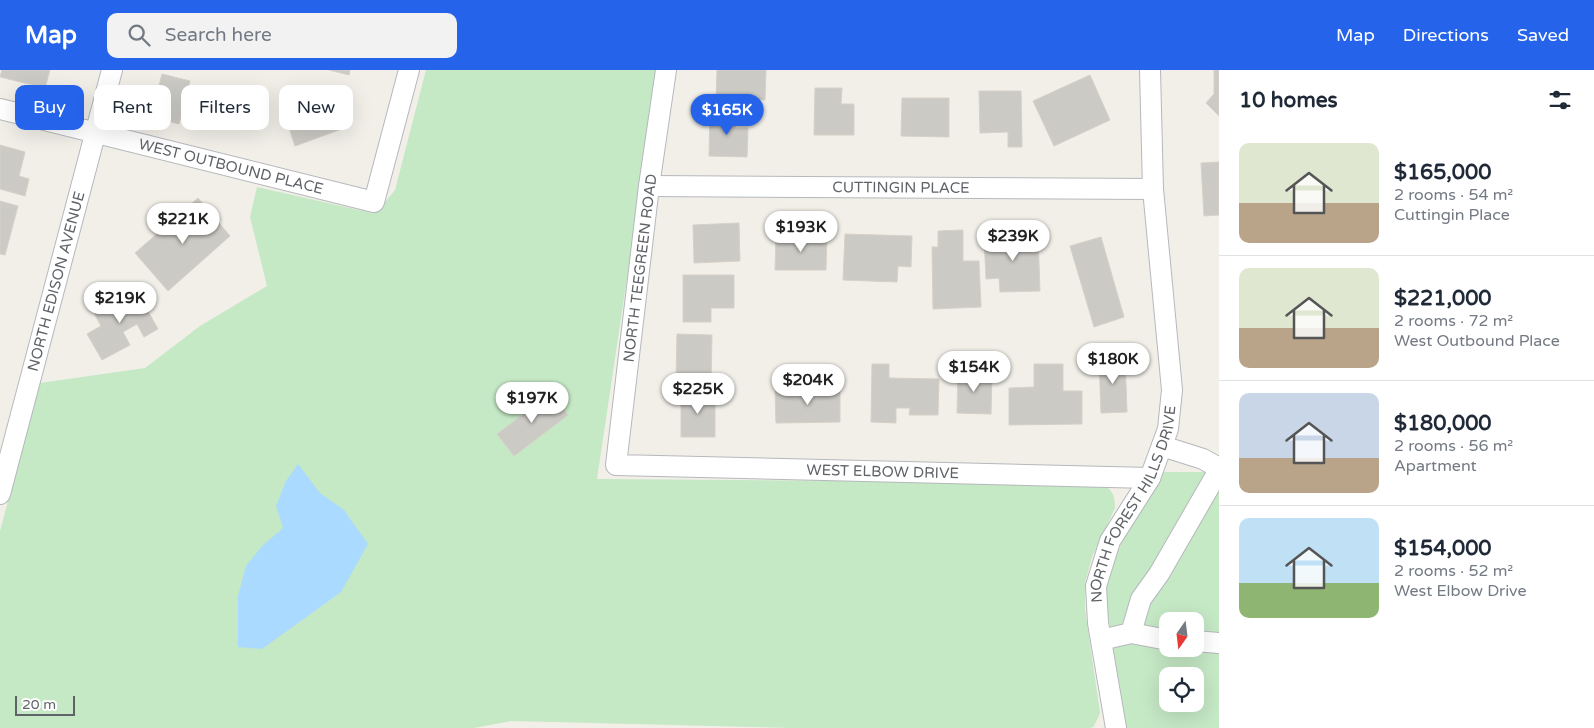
<!DOCTYPE html>
<html lang="en">
<head>
<meta charset="utf-8">
<style>
  body { margin:0; font-family:"Varela Round",sans-serif; background:#f2f2f3; color:#1f2937; height:100vh; display:flex; flex-direction:column; font-size:19px; white-space:nowrap }
  * { box-sizing:border-box; margin:0 }
  p { font-size:16px; color:#747a83 }
  .icon { flex:none; width:28px; height:28px; fill:none; stroke:currentColor; stroke-width:2; stroke-linecap:round; stroke-linejoin:round }
  .map { position:relative; flex:1; overflow:hidden }
  .panel { display:flex; flex-direction:column; background:#fff; width:375px }
  .panel>* { flex:none }
  .banner { position:absolute; left:15px; top:15px; width:475px; height:45px; display:flex; gap:10px }
  .needle { width:32px; rotate:194deg }
  .tools { position:absolute; left:1159px; top:542px; display:grid; gap:10px }
  .tools a { display:grid; place-items:center; width:45px; height:45px; border-radius:10px; background:#fff; box-shadow:0 5px 20px #0002; font-size:25px }
  .scale { position:absolute; left:15px; bottom:12px; width:60px; box-sizing:border-box; padding-left:5px; border:2px solid #5f6368; border-top:0; font-size:14px; line-height:18px; white-space:nowrap; color:#5f6368; -webkit-text-stroke:4px #fff; paint-order:stroke }
  .price { position:absolute; translate:-50% -42px; padding:0 11px; border-radius:18px; background:#fff; color:#222; font-size:16px; line-height:32px; filter:drop-shadow(0 1px 2px #0008) }
  .price::after { content:''; position:absolute; left:50%; top:30px; width:15px; height:11px; margin-left:-8px; background:inherit; clip-path:polygon(0 0,100% 0,50% 100%) }
  .price.selected { background:#2563eb; color:#fff }
  ul { padding:0; list-style:none }
  li { display:flex; align-items:center; gap:15px; height:125px; padding:0 20px }
  li+li { border-top:1px solid #e0e1e3 }
  li span { display:grid; place-items:center; flex:none; width:140px; height:100px; border-radius:10px; color:#555 }
  li>.icon { margin-inline-start:auto }
  span .icon { width:60px; height:60px; fill:#fffc; stroke-width:1 }
  li b { font-size:21px }
  h2 { display:flex; justify-content:space-between; align-items:center; height:60px; padding:0 20px; font-size:21px }
  .tag { padding:0 18px; border-radius:10px; background:#fff; box-shadow:0 5px 20px #0002; font-size:18px; line-height:45px }
  .tag.selected { background:#2563eb; color:#fff }
  header { display:flex; align-items:center; gap:30px; box-sizing:border-box; height:70px; padding:0 25px; background:#2563eb; color:#fff }
  header strong { font-size:24px }
  nav { display:flex; gap:28px; margin-inline-start:auto; font-size:18px }
  .search { width:350px; height:45px; background:#f2f2f3; display:flex; align-items:center; gap:12px; box-sizing:border-box; padding:0 18px; border-radius:10px; color:#747a83; font-size:19px }
  main { display:flex; flex:1; min-height:0 }
  .map>svg:first-child { display:block }
  .green { fill:#c5e8c5; fill-rule:evenodd }
  .water { fill:#aadaff }
  .building { fill:#cccac5; stroke:#d6d1c6 }
  .lines { fill:none; stroke-linecap:round; stroke-linejoin:round }
  .minor-casing { stroke:#b5b8bc; stroke-width:22 }
  .minor { stroke:#fff; stroke-width:20 }
  .labels { text-anchor:middle; stroke-width:4; stroke-linejoin:round; paint-order:stroke }
  .street-label { font-size:15px; fill:#5f6368; stroke:#fff }
</style>
</head>
<body>
<header>
<strong>Map</strong>
<div class="search"><svg class="icon" aria-label="search" viewBox="0 0 24 24"><circle cx="10" cy="10" r="6"/><path d="M15 15l6 6"/></svg>Search here</div>
<nav><a>Map</a><a>Directions</a><a>Saved</a></nav>
</header>
<main>
<div class="map">
<svg width="1219" height="658" viewBox="0 0 1219 658">
  <rect width="100%" height="100%" fill="#f1efe8"/>
  <path class="green" d="M 426,0 L 658,0 L 597,409 L 1097,413 C 1111,417 1115,423 1115,438 L 1092,487 L 1085,513 L 1085,539 L 1100,643 L 1094,656 L 1091,658 L 793,658 L 511,651 L 474,658 L 0,658 L 0,461 L 40,313 L 145,298 L 200,256 L 267,216 L 250,147 L 257,117 L 372,143 L 386,131 L 395,120 Z
    M 1159,402 L 1219,402 L 1219,658 L 1125,658 L 1118,624 L 1107,536 L 1107,513 L 1112,492 ZM 1168,551 L 1195,551 L 1195,579 L 1168,579 ZM 1168,606 L 1195,606 L 1195,634 L 1168,634 Z"/>
  <path class="water" d="M 298,394 L 320,423 L 344,440 L 368,474 L 341,522 L 262,579 L 238,577 L 238,526 L 246,496 L 262,476 L 283,458 L 276,436 L 286,411 Z"/>
  <path class="building" d="M 2,0 L 50,0 L 45,18 L 0,7 Z
    M 329,0 L 350,0 L 349,5 Z
    M 717,0 L 766,0 L 765,30 L 716,28 Z
    M 1214,0 L 1219,0 L 1219,46 L 1206,33 L 1214,24 Z
    M 162,4 L 190,11 L 179,54 L 151,47 Z
    M 1090,5 L 1110,50 L 1054,76 L 1033,31 Z
    M 815,18 L 842,18 L 841,34 L 854,34 L 854,65 L 814,65 Z
    M 979,21 L 1021,21 L 1022,77 L 1008,77 L 1008,62 L 980,63 Z
    M 902,28 L 949,28 L 949,67 L 901,66 Z
    M 341,31 L 350,56 L 295,76 L 284,43 L 313,32 L 316,40 Z
    M 710,42 L 736,43 L 735,58 L 748,58 L 747,87 L 709,86 Z
    M 0,75 L 25,82 L 19,106 L 29,109 L 25,126 L 0,119 Z
    M 1219,92 L 1219,145 L 1204,146 L 1201,93 Z
    M 198,128 L 230,166 L 168,221 L 135,183 Z
    M 0,131 L 18,136 L 5,185 L 0,184 Z
    M 739,153 L 740,191 L 694,193 L 693,155 Z
    M 963,160 L 963,191 L 979,191 L 981,237 L 933,239 L 932,177 L 938,177 L 938,161 Z
    M 845,164 L 912,166 L 911,197 L 898,196 L 897,212 L 843,210 Z
    M 1038,165 L 1040,221 L 1000,222 L 999,208 L 986,209 L 984,167 Z
    M 776,166 L 827,167 L 826,200 L 775,200 Z
    M 1101,167 L 1124,247 L 1094,257 L 1070,176 Z
    M 683,205 L 734,205 L 734,238 L 711,238 L 711,252 L 683,252 Z
    M 136,220 L 158,259 L 144,267 L 137,254 L 123,262 L 130,275 L 102,290 L 87,264 L 101,256 L 94,243 Z
    M 677,264 L 712,265 L 711,311 L 676,310 Z
    M 1125,287 L 1127,342 L 1101,343 L 1099,288 Z
    M 872,294 L 889,294 L 889,308 L 939,309 L 938,345 L 909,345 L 910,338 L 896,338 L 896,353 L 871,352 Z
    M 1034,294 L 1063,294 L 1063,321 L 1082,321 L 1082,354 L 1009,355 L 1009,318 L 1034,317 Z
    M 958,303 L 992,304 L 991,344 L 957,343 Z
    M 840,320 L 840,352 L 776,353 L 775,321 Z
    M 551,323 L 568,345 L 514,386 L 497,364 Z
    M 681,323 L 715,323 L 715,367 L 681,367 Z"/>
  <g class="lines">
    <defs>
      <g id="minor">
        <path id="s1" d="M 666,0 L 649,116 L 616,395 L 1150,408"/>
        <path id="s2" d="M 0,39 L 374,132 L 409,0"/>
        <path id="s3" d="M 649,116 L 1153,119"/>
        <path d="M 1162,376 L 1203,389 L 1219,398"/>
        <path id="s4" d="M 0,424 L 112,0"/>
        <path d="M 1131,563 L 1168,570"/>
        <path d="M 1101,570 L 1131,563 L 1141,529 L 1159,504 L 1219,400"/>
        <path d="M 1195,571 L 1219,573"/>
        <path id="s5" d="M 1116,658 L 1098,553 L 1096,516 L 1110,471 L 1150,408 L 1168,359 L 1172,320 L 1153,119 L 1150,0"/>
      </g>
    </defs>
    <use href="#minor" class="minor-casing"/>
    <use href="#minor" class="minor"/>
  </g>
  <g class="labels">
    <g class="street-label">
      <text dy="5" stroke="none"><textPath href="#s2" startOffset="238">WEST OUTBOUND PLACE</textPath></text>
      <text dy="5" stroke="none"><textPath href="#s3" startOffset="252">CUTTINGIN PLACE</textPath></text>
      <text transform="translate(640 198) rotate(-83)" y="5">NORTH TEEGREEN ROAD</text>
      <text dy="5" stroke="none"><textPath href="#s4" startOffset="220">NORTH EDISON AVENUE</textPath></text>
      <text dy="5" stroke="none"><textPath href="#s1" startOffset="665">WEST ELBOW DRIVE</textPath></text>
      <text dy="5" stroke="none"><textPath href="#s5" startOffset="234">NORTH FOREST HILLS DRIVE</textPath></text>
    </g>
  </g>
</svg>
<div class="tools">
<a><svg class="needle" viewBox="-14 -14 28 28"><path d="M0-13l5 13h-10z" fill="#e53935"/><path d="M0 13l5-13h-10z" fill="#747a83"/></svg></a>
<a><svg class="icon" aria-label="locate" viewBox="0 0 24 24"><circle cx="12" cy="12" r="6"/><path d="M12 2v4M12 18v4M2 12h4M18 12h4"/></svg></a>
</div>
<div class="scale">20 m</div>
<b class="price selected" style="left:727px;top:66px">$165K</b>
<b class="price" style="left:183px;top:175px">$221K</b>
<b class="price" style="left:801px;top:183px">$193K</b>
<b class="price" style="left:1013px;top:192px">$239K</b>
<b class="price" style="left:120px;top:254px">$219K</b>
<b class="price" style="left:1113px;top:315px">$180K</b>
<b class="price" style="left:974px;top:323px">$154K</b>
<b class="price" style="left:808px;top:336px">$204K</b>
<b class="price" style="left:698px;top:345px">$225K</b>
<b class="price" style="left:532px;top:354px">$197K</b>
<div class="banner">
<a class="tag selected">Buy</a>
<a class="tag">Rent</a>
<a class="tag">Filters</a>
<a class="tag">New</a>
</div>
</div>
<section class="panel">
<h2>10 homes<svg class="icon" aria-label="filters" viewBox="0 0 24 24"><path d="M4 7h16M4 17h16"/><circle cx="9" cy="7" r="2"/><circle cx="15" cy="17" r="2"/></svg></h2>
<ul>
<li><span style="background:linear-gradient(#dfe7d0 60%,#b9a48a 0)"><svg class="icon" aria-label="home" viewBox="0 0 24 24"><path d="M3 11l9-7 9 7M6 9v11h12V9"/></svg></span><div><b>$165,000</b><p>2 rooms · 54 m²</p><p>Cuttingin Place</p></div></li>
<li><span style="background:linear-gradient(#dfe7d0 60%,#b9a48a 0)"><svg class="icon" aria-label="home" viewBox="0 0 24 24"><path d="M3 11l9-7 9 7M6 9v11h12V9"/></svg></span><div><b>$221,000</b><p>2 rooms · 72 m²</p><p>West Outbound Place</p></div></li>
<li><span style="background:linear-gradient(#c9d6e8 65%,#b9a48a 0)"><svg class="icon" aria-label="home" viewBox="0 0 24 24"><path d="M3 11l9-7 9 7M6 9v11h12V9"/></svg></span><div><b>$180,000</b><p>2 rooms · 56 m²</p><p>Apartment</p></div></li>
<li><span style="background:linear-gradient(#bfe0f5 65%,#8fb573 0)"><svg class="icon" aria-label="home" viewBox="0 0 24 24"><path d="M3 11l9-7 9 7M6 9v11h12V9"/></svg></span><div><b>$154,000</b><p>2 rooms · 52 m²</p><p>West Elbow Drive</p></div></li>
</ul>
</section>
</main>
</body>
</html>
